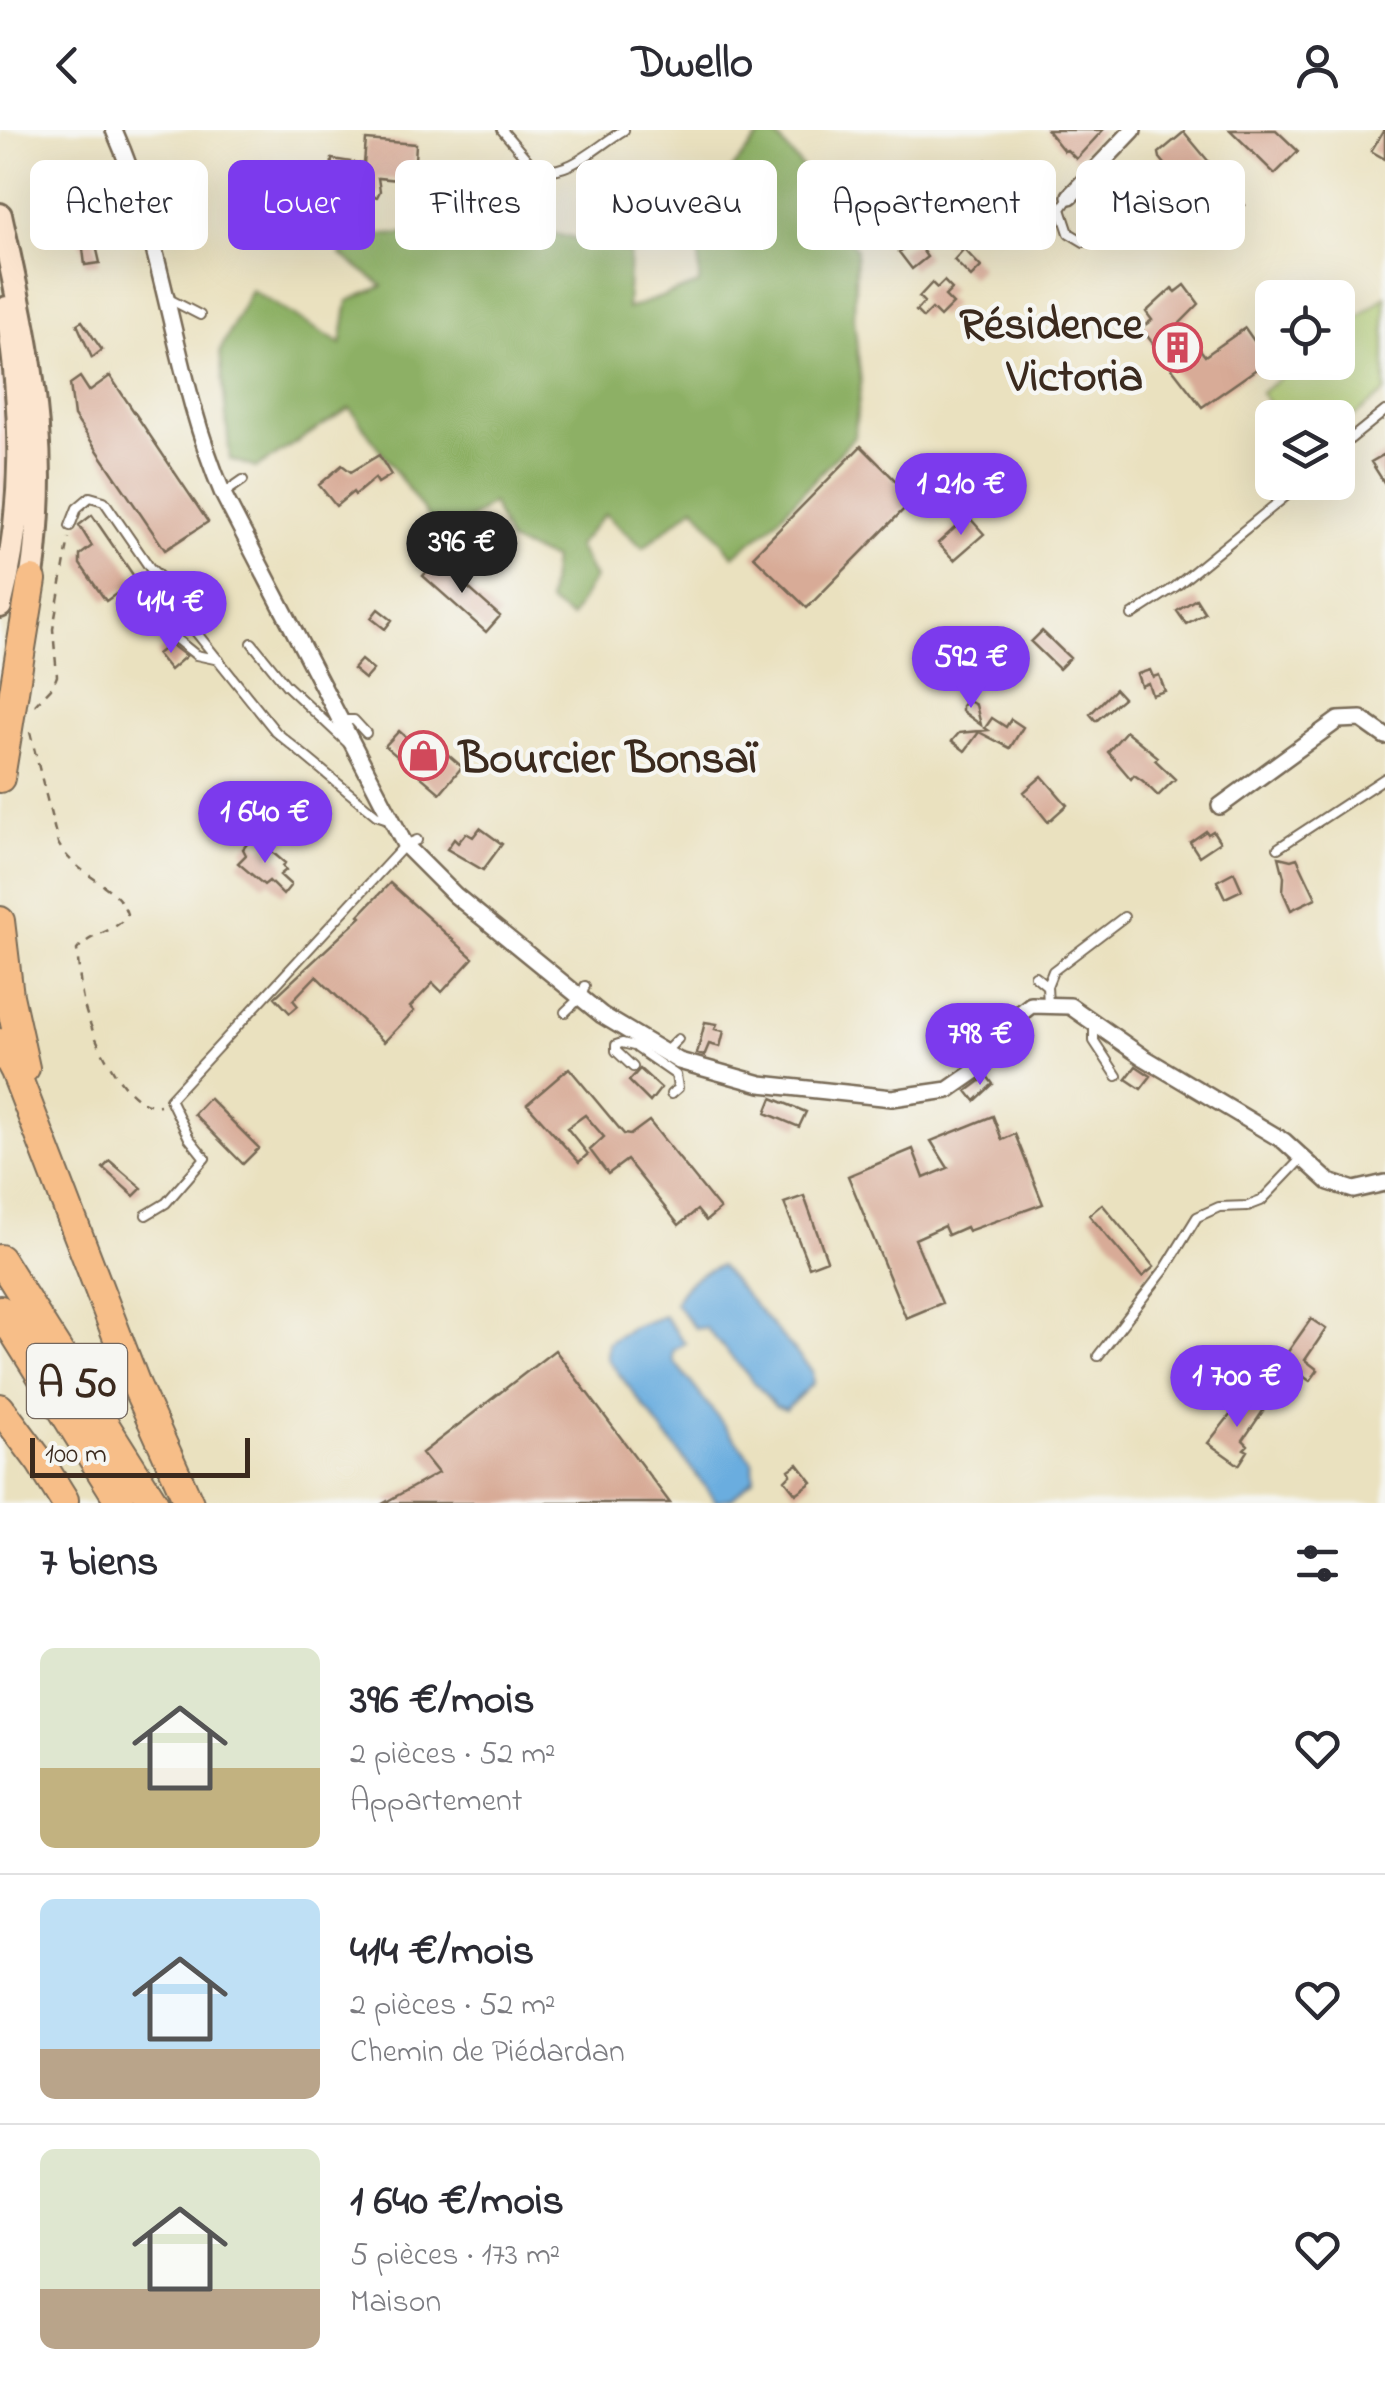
<!DOCTYPE html>
<html lang="fr">
<head>
<meta charset="utf-8">
<style>
  body { margin:0; font-family:"Indie Flower",sans-serif; background:#f2f2f3; color:#2b2b33; height:100vh; display:flex; flex-direction:column; font-size:38px; white-space:nowrap }
  * { box-sizing:border-box; margin:0 }
  p { font-size:32px; color:#7c7c81 }
  .icon { flex:none; width:55px; height:55px; fill:none; stroke:currentColor; stroke-width:2; stroke-linecap:round; stroke-linejoin:round }
  .map { position:relative; height:1373px; overflow:hidden }
  .drawer { display:flex; flex-direction:column; background:#fff; flex:1 }
  .drawer>* { flex:none }
  .hud { position:absolute; left:30px; top:30px; width:1325px; height:90px; display:flex; gap:20px }
  .buttons { position:absolute; left:1255px; top:150px; display:grid; gap:20px }
  .buttons a { display:grid; place-items:center; width:100px; height:100px; border-radius:15px; background:#fff; box-shadow:0 10px 40px #0002; font-size:50px }
  .scale { position:absolute; left:30px; bottom:25px; width:220px; box-sizing:border-box; padding-left:10px; border:5px solid #3b2a1e; border-top:0; font-size:28px; line-height:35px; white-space:nowrap; color:#3b2a1e; -webkit-text-stroke:8px #f6f6f2; paint-order:stroke }
  .price { position:absolute; translate:-50% -85px; padding:0 22px; border-radius:35px; background:#7c3aed; color:#fff; font-size:32px; line-height:65px; filter:drop-shadow(0 2px 5px #0008) }
  .price::after { content:''; position:absolute; left:50%; top:60px; width:30px; height:22px; margin-left:-15px; background:inherit; clip-path:polygon(0 0,100% 0,50% 100%) }
  .price.current { background:#222; color:#fff }
  ul { padding:0; list-style:none }
  li { display:flex; align-items:center; gap:30px; height:250px; padding:0 40px }
  li+li { border-top:2px solid #e1e1e2 }
  li span { display:grid; place-items:center; flex:none; width:280px; height:200px; border-radius:15px; color:#555 }
  li>.icon { margin-inline-start:auto }
  span .icon { width:120px; height:120px; fill:#fffc; stroke-width:1 }
  li b { font-size:42px }
  h2 { display:flex; justify-content:space-between; align-items:center; height:120px; padding:0 40px; font-size:42px }
  .chip { padding:0 35px; border-radius:15px; background:#fff; box-shadow:0 10px 40px #0002; font-size:35px; line-height:90px }
  .chip.current { background:#7c3aed; color:#fff }
  header { display:flex; justify-content:space-between; align-items:center; height:130px; padding:0 40px; background:#fff; font-size:45px; font-weight:700 }
  .map>svg:first-child { display:block }
  .built { fill:#f6d2c3 }
  .green { fill:#b2cd73; stroke:#767c48; stroke-width:2.5 }
  .forest { fill:#8db065; stroke:#646d42; stroke-width:2.5 }
  .water { fill:#6aaddf; stroke:#526c7e; stroke-width:2.5 }
  .building { fill:#d8ab97 }
  .lines { fill:none; stroke-linecap:round; stroke-linejoin:round }
  .service-casing { stroke:#786a56; stroke-width:12 }
  .minor-casing { stroke:#786a56; stroke-width:20 }
  .secondary-casing { stroke:#786a56; stroke-width:28 }
  .motorway-casing { stroke:#786a56; stroke-width:32 }
  .path { stroke:#786a56; stroke-width:2.5; stroke-dasharray:8 8; stroke-linecap:butt }
  .service { stroke:#fff; stroke-width:8 }
  .minor { stroke:#fff; stroke-width:15 }
  .secondary { stroke:#fce5cf; stroke-width:22 }
  .motorway { stroke:#f7be88; stroke-width:28 }
  .labels { text-anchor:middle; stroke-width:9; stroke-linejoin:round; paint-order:stroke }
  .shield { fill:#f6f6f2; stroke:#73675e; stroke-width:2.5 }
  .shield-label { font-size:42px; font-weight:bold; fill:#3b2a1e }
  .poi-label { font-size:45px; font-weight:bold; fill:#3b2a1e; stroke:#f6f6f2; text-anchor:end }
</style>
</head>
<body>
<header><svg class="icon" aria-label="back" viewBox="0 0 24 24"><path d="M15 5l-7 7 7 7"/></svg>Dwello<svg class="icon" aria-label="person" viewBox="0 0 24 24"><circle cx="12" cy="8" r="4"/><path d="M4 21q1-7 8-7t8 7"/></svg></header>
<div class="map">
<svg width="1385" height="1373" viewBox="0 0 1385 1373">
  <rect width="100%" height="100%" fill="#f6f6f2"/>
  <filter id="ink" filterUnits="userSpaceOnUse"><feTurbulence type="fractalNoise" baseFrequency=".01" numOctaves="2"/><feDisplacementMap in="SourceGraphic" scale="20" xChannelSelector="R" yChannelSelector="G"/><feConvolveMatrix kernelMatrix="1 2 1 2 8 2 1 2 1" color-interpolation-filters="sRGB"/></filter>
  <filter id="wash" filterUnits="userSpaceOnUse"><feTurbulence type="fractalNoise" baseFrequency=".0048" numOctaves="4" result="noise"/><feDisplacementMap in="SourceGraphic" scale="40" xChannelSelector="R" yChannelSelector="G"/><feGaussianBlur stdDeviation="2.25" result="paint"/><feColorMatrix in="noise" values="0 0 0 0 0 0 0 0 0 0 0 0 0 0 0 0 0 1.4 0 .05"/><feComposite in="paint" operator="in"/></filter>
  <g filter="url(#wash)">
    <rect width="100%" height="100%" fill="#eae1bf"/>
    <path class="built" d="M 0,199 L 8,228 L 7,336 L 0,409 Z"/>
    <path class="green" d="M 1385,166 L 1385,262 L 1338,299 L 1338,288 L 1280,287 L 1261,263 L 1300,233 L 1338,232 L 1338,204 Z"/>
    <path class="forest" d="M 765,0 L 771,0 L 802,37 L 856,119 L 854,189 L 861,253 L 854,307 L 769,398 L 733,426 L 695,376 L 643,418 L 605,384 L 577,416 L 594,448 L 571,488 L 548,472 L 553,429 L 509,412 L 492,373 L 444,409 L 350,278 L 256,338 L 230,329 L 220,221 L 251,160 L 341,214 L 348,171 L 383,156 L 340,124 L 371,105 L 548,102 L 630,123 L 627,179 L 699,154 L 700,78 Z"/>
    <path class="water" d="M 720,1136 L 812,1241 L 813,1253 L 786,1279 L 775,1276 L 706,1198 L 695,1198 L 675,1173 C 684,1153 699,1142 720,1136 Z
      M 664,1186 L 685,1213 L 673,1221 L 673,1230 L 753,1332 L 754,1348 L 732,1368 L 716,1371 L 607,1228 L 608,1213 L 631,1198 Z"/>
    <g id="blocks">
      <path class="building" d="M 1047,0 L 1103,0 L 1076,29 L 1067,20 L 1064,21 Z
        M 1230,0 L 1276,0 L 1298,21 L 1275,44 Z
        M 1384,0 L 1385,0 L 1385,29 L 1371,21 Z
        M 1184,2 L 1245,75 L 1218,98 L 1160,28 L 1159,23 Z
        M 366,10 L 416,14 L 414,46 L 408,45 L 408,51 L 378,48 L 380,61 L 377,67 L 367,66 L 366,81 L 330,77 L 334,42 L 331,42 L 332,29 L 364,34 Z
        M 986,30 L 1001,51 L 976,69 L 967,56 L 977,50 L 971,40 Z
        M 1116,67 L 1122,74 L 1128,70 L 1141,88 L 1125,101 L 1105,76 Z
        M 87,79 L 100,109 L 95,111 L 100,133 L 85,135 L 83,119 L 70,88 Z
        M 942,84 L 958,101 L 947,114 L 932,99 L 932,95 Z
        M 916,111 L 927,127 L 912,139 L 899,122 Z
        M 964,119 L 981,137 L 971,147 L 954,130 Z
        M 944,151 L 952,159 L 945,166 L 953,174 L 940,187 L 932,179 L 923,188 L 916,181 L 924,172 L 919,167 L 932,153 L 937,158 Z
        M 1185,155 L 1199,174 L 1180,193 L 1205,226 L 1245,198 L 1268,231 L 1202,277 L 1141,198 L 1152,190 L 1146,182 L 1172,158 L 1176,162 Z
        M 82,191 L 102,220 L 92,228 L 77,194 Z
        M 110,246 L 208,392 L 165,420 L 74,286 L 70,254 L 80,247 L 89,261 Z
        M 861,316 L 914,369 L 807,478 L 753,426 Z
        M 1385,324 L 1385,354 L 1371,332 Z
        M 379,325 L 391,345 L 378,353 L 375,348 L 355,365 L 353,362 L 336,376 L 319,355 L 342,335 L 351,342 Z
        M 92,385 L 144,461 L 156,453 L 168,473 L 164,476 L 167,481 L 151,492 L 126,457 L 106,471 L 80,434 L 80,425 L 92,416 L 79,395 Z
        M 968,386 L 984,404 L 954,430 L 938,413 Z
        M 437,430 L 500,486 L 486,502 L 423,446 Z
        M 1196,469 L 1205,483 L 1186,494 L 1177,481 Z
        M 378,479 L 392,490 L 385,499 L 371,488 Z
        M 1042,501 L 1070,528 L 1059,539 L 1031,512 Z
        M 170,514 L 186,526 L 170,540 L 157,524 Z
        M 361,530 L 373,540 L 365,549 L 353,539 Z
        M 1150,540 L 1153,547 L 1159,545 L 1165,561 L 1152,565 L 1148,553 L 1141,556 L 1137,544 Z
        M 1115,559 L 1123,568 L 1096,591 L 1090,584 Z
        M 967,570 L 976,575 L 981,595 L 962,581 L 962,576 Z
        M 992,588 L 1006,597 L 1011,589 L 1023,597 L 1010,618 L 979,602 L 965,621 L 952,611 L 959,603 L 988,600 L 985,598 Z
        M 399,601 L 411,612 L 421,601 L 462,637 L 440,663 L 385,616 Z
        M 1126,601 L 1158,627 L 1155,630 L 1175,649 L 1158,666 L 1143,651 L 1134,645 L 1131,649 L 1108,622 Z
        M 1042,646 L 1067,675 L 1048,692 L 1024,662 Z
        M 480,698 L 502,714 L 483,740 L 447,719 L 454,709 L 458,713 L 466,703 L 473,707 Z
        M 1206,701 L 1208,704 L 1213,701 L 1220,712 L 1199,726 L 1190,712 Z
        M 251,709 L 262,719 L 265,716 L 285,733 L 283,736 L 286,740 L 280,745 L 291,755 L 283,765 L 269,751 L 264,755 L 238,733 L 246,725 L 243,719 Z
        M 1279,727 L 1291,730 L 1297,728 L 1316,768 L 1291,780 L 1283,762 L 1284,747 Z
        M 1234,742 L 1242,760 L 1225,768 L 1217,751 Z
        M 390,753 L 473,828 L 442,862 L 433,853 L 410,877 L 414,881 L 384,912 L 316,846 L 293,870 L 298,876 L 290,883 L 275,867 L 361,787 L 359,785 Z
        M 705,892 L 717,894 L 715,899 L 724,901 L 720,917 L 709,914 L 704,926 L 697,924 Z
        M 1136,936 L 1151,946 L 1141,959 L 1126,949 Z
        M 569,938 L 624,1004 L 630,1005 L 649,991 L 720,1079 L 706,1091 L 697,1080 L 679,1095 L 627,1030 L 608,1044 L 590,1020 L 604,1007 L 585,985 L 567,998 L 588,1024 L 579,1032 L 527,974 Z
        M 640,939 L 661,958 L 650,972 L 629,951 Z
        M 987,946 L 993,954 L 975,971 L 967,961 Z
        M 209,968 L 259,1018 L 243,1034 L 194,984 Z
        M 772,968 L 806,982 L 799,997 L 766,983 Z
        M 993,986 L 1002,1010 L 1015,1004 L 1043,1074 L 968,1101 L 966,1097 L 948,1105 L 944,1096 L 915,1109 L 942,1173 L 906,1188 L 848,1046 L 913,1019 L 924,1048 L 948,1038 L 931,1011 Z
        M 110,1031 L 142,1058 L 134,1066 L 103,1038 Z
        M 804,1066 L 827,1130 L 809,1137 L 784,1073 Z
        M 1102,1074 L 1154,1137 L 1142,1147 L 1089,1085 Z
        M 1311,1189 L 1326,1199 L 1305,1230 L 1318,1240 L 1310,1251 L 1300,1244 L 1284,1266 L 1266,1253 Z
        M 555,1220 L 670,1373 L 384,1373 L 438,1343 L 422,1323 Z
        M 1246,1265 L 1265,1278 L 1243,1310 L 1248,1315 L 1244,1319 L 1248,1321 L 1239,1335 L 1208,1313 Z
        M 798,1334 L 812,1352 L 796,1364 L 785,1350 L 791,1344 L 789,1340 Z"/>
    </g>
  </g>
  <g filter="url(#ink)">
    <use href="#blocks" fill-opacity="0" stroke="#786a56" stroke-width="2.5"/>
    <g class="lines">
      <defs>
        <path id="service" d="M 502,0 L 536,40 C 572,45 595,17 624,0
          M 1070,66 L 1061,79 L 1069,103 L 1084,112
          M 148,94 L 189,73
          M 153,109 L 199,98
          M 167,168 L 200,185
          M 1338,319 L 1385,281
          M 223,364 L 243,350
          M 70,396 L 77,378 L 90,367 L 104,371 L 150,438 L 165,452 L 187,491 L 276,602 L 376,685 L 388,689
          M 1132,485 L 1175,457 L 1303,352
          M 166,501 L 196,525 L 219,530
          M 252,513 L 286,555 L 351,616
          M 339,590 L 354,590 L 366,603
          M 1278,718 L 1385,648
          M 1035,846 L 1047,856
          M 1048,875 L 1047,856 L 1053,841 L 1124,787
          M 565,882 L 581,867 L 585,856
          M 1094,893 L 1094,911 L 1117,946
          M 637,918 L 676,945 L 678,958 L 671,964
          M 665,922 L 678,909
          M 633,937 L 616,921 L 616,915 L 622,913 L 638,917
          M 146,1085 L 166,1073 L 205,1028 L 189,1008 L 170,969 L 405,715 L 417,710
          M 1098,1226 L 1165,1139 L 1197,1087 L 1219,1077 L 1248,1076 L 1261,1071 L 1302,1028"/>
        <path id="minor" d="M 114,0 C 166,117 173,246 223,364 L 405,715 L 455,765 L 602,885 L 679,931 L 761,954 L 892,968 L 948,960 L 984,935 L 1008,893 L 1031,875 L 1070,876 L 1143,927 L 1284,1011 L 1329,1052 L 1354,1060 L 1385,1053
          M 1070,66 L 1133,0
          M 1220,676 L 1338,590 L 1361,589 L 1385,606"/>
        <path id="secondary" d="M 0,85 C 22,184 44,280 38,382 C 36,411 35,439 27,466
          M 0,476 C 26,376 23,279 7,178"/>
        <path id="motorway" d="M 0,648 L 32,450
          M 0,791 L 9,866 L 25,938
          M 0,913 L 15,941 L 136,1255 L 189,1373
          M 0,1129 L 154,1373
          M 0,1180 L 121,1373
          M 0,1278 L 41,1333 L 64,1370"/>
      </defs>
      <use href="#service" class="service-casing"/>
      <use href="#minor" class="minor-casing"/>
      <use href="#secondary" class="secondary-casing"/>
      <use href="#motorway" class="motorway-casing"/>
      <path class="path" d="M 35,575 L 53,556 L 57,546 L 53,499 L 69,408
        M 30,602 L 58,713 C 76,747 118,754 127,784 C 117,803 91,802 77,820 C 79,838 80,858 84,875 C 92,905 124,980 160,975"/>
      <use href="#service" class="service"/>
      <use href="#minor" class="minor"/>
      <use href="#secondary" class="secondary"/>
      <use href="#motorway" class="motorway"/>
    </g>
  </g>
  <defs>
    <symbol id="building-ring" viewBox="-11 -11 22 22"><circle r="9.5" fill="#f6f6f2" stroke="#d1495b" stroke-width="1.5"/><path d="M-4-6H4V6H1V3H-1V6H-4ZM-2.5-4.3h1.7v1.8h-1.7ZM.8-4.3h1.7v1.8H.8ZM-2.5-1h1.7V.8h-1.7ZM.8-1h1.7V.8H.8Z" fill="#d1495b"/></symbol>
    <symbol id="shop-ring" viewBox="-11 -11 22 22"><circle r="9.5" fill="#f6f6f2" stroke="#d1495b" stroke-width="1.5"/><path d="M-5-2.5h2.3a2.7 3.5 0 0 1 5.4 0H5L5.5 6h-11ZM-1.5-2.5h3a1.5 2.3 0 0 0-3 0Z" fill="#d1495b"/></symbol>
  </defs>
  <g fill-rule="evenodd">
    <use href="#building-ring" x="1150" y="190" width="55" height="55"/>
    <use href="#shop-ring" x="396" y="598" width="55" height="55"/>
  </g>
  <g class="labels">
    <rect class="shield" x="27" y="1214" width="100" height="74" rx="8"/>
    <g class="shield-label">
      <text x="77" y="1266">A 50</text>
    </g>
    <g class="poi-label">
      <text x="1143" y="208">Résidence<tspan x="1143" dy="52">Victoria</tspan></text>
      <text x="459" y="642" text-anchor="start">Bourcier Bonsaï</text>
    </g>
  </g>
</svg>
<div class="buttons">
<a><svg class="icon" aria-label="locate" viewBox="0 0 24 24"><circle cx="12" cy="12" r="6"/><path d="M12 2v4M12 18v4M2 12h4M18 12h4"/></svg></a>
<a><svg class="icon" aria-label="layers" viewBox="0 0 24 24"><path d="M12 4l9 5-9 5-9-5zM3 14l9 5 9-5"/></svg></a>
</div>
<div class="scale">100 m</div>
<b class="price" style="left:961px;top:408px">1 210 €</b>
<b class="price current" style="left:462px;top:466px">396 €</b>
<b class="price" style="left:171px;top:526px">414 €</b>
<b class="price" style="left:971px;top:581px">592 €</b>
<b class="price" style="left:265px;top:736px">1 640 €</b>
<b class="price" style="left:980px;top:958px">798 €</b>
<b class="price" style="left:1237px;top:1300px">1 700 €</b>
<div class="hud">
<a class="chip">Acheter</a>
<a class="chip current">Louer</a>
<a class="chip">Filtres</a>
<a class="chip">Nouveau</a>
<a class="chip">Appartement</a>
<a class="chip">Maison</a>
</div>
</div>
<section class="drawer">
<h2>7 biens<svg class="icon" aria-label="filters" viewBox="0 0 24 24"><path d="M4 7h16M4 17h16"/><circle cx="9" cy="7" r="2"/><circle cx="15" cy="17" r="2"/></svg></h2>
<ul>
<li><span style="background:linear-gradient(#dfe7d0 60%,#c2b280 0)"><svg class="icon" aria-label="home" viewBox="0 0 24 24"><path d="M3 11l9-7 9 7M6 9v11h12V9"/></svg></span><div><b>396 €/mois</b><p>2 pièces · 52 m²</p><p>Appartement</p></div><svg class="icon" aria-label="heart" viewBox="0 0 24 24"><path d="M12 20l-8-8c-3-5 5-10 8-4 3-6 11-1 8 4z"/></svg></li>
<li><span style="background:linear-gradient(#bfe0f5 75%,#b9a48a 0)"><svg class="icon" aria-label="home" viewBox="0 0 24 24"><path d="M3 11l9-7 9 7M6 9v11h12V9"/></svg></span><div><b>414 €/mois</b><p>2 pièces · 52 m²</p><p>Chemin de Piédardan</p></div><svg class="icon" aria-label="heart" viewBox="0 0 24 24"><path d="M12 20l-8-8c-3-5 5-10 8-4 3-6 11-1 8 4z"/></svg></li>
<li><span style="background:linear-gradient(#dfe7d0 70%,#b9a48a 0)"><svg class="icon" aria-label="home" viewBox="0 0 24 24"><path d="M3 11l9-7 9 7M6 9v11h12V9"/></svg></span><div><b>1 640 €/mois</b><p>5 pièces · 173 m²</p><p>Maison</p></div><svg class="icon" aria-label="heart" viewBox="0 0 24 24"><path d="M12 20l-8-8c-3-5 5-10 8-4 3-6 11-1 8 4z"/></svg></li>
</ul>
</section>
</body>
</html>
